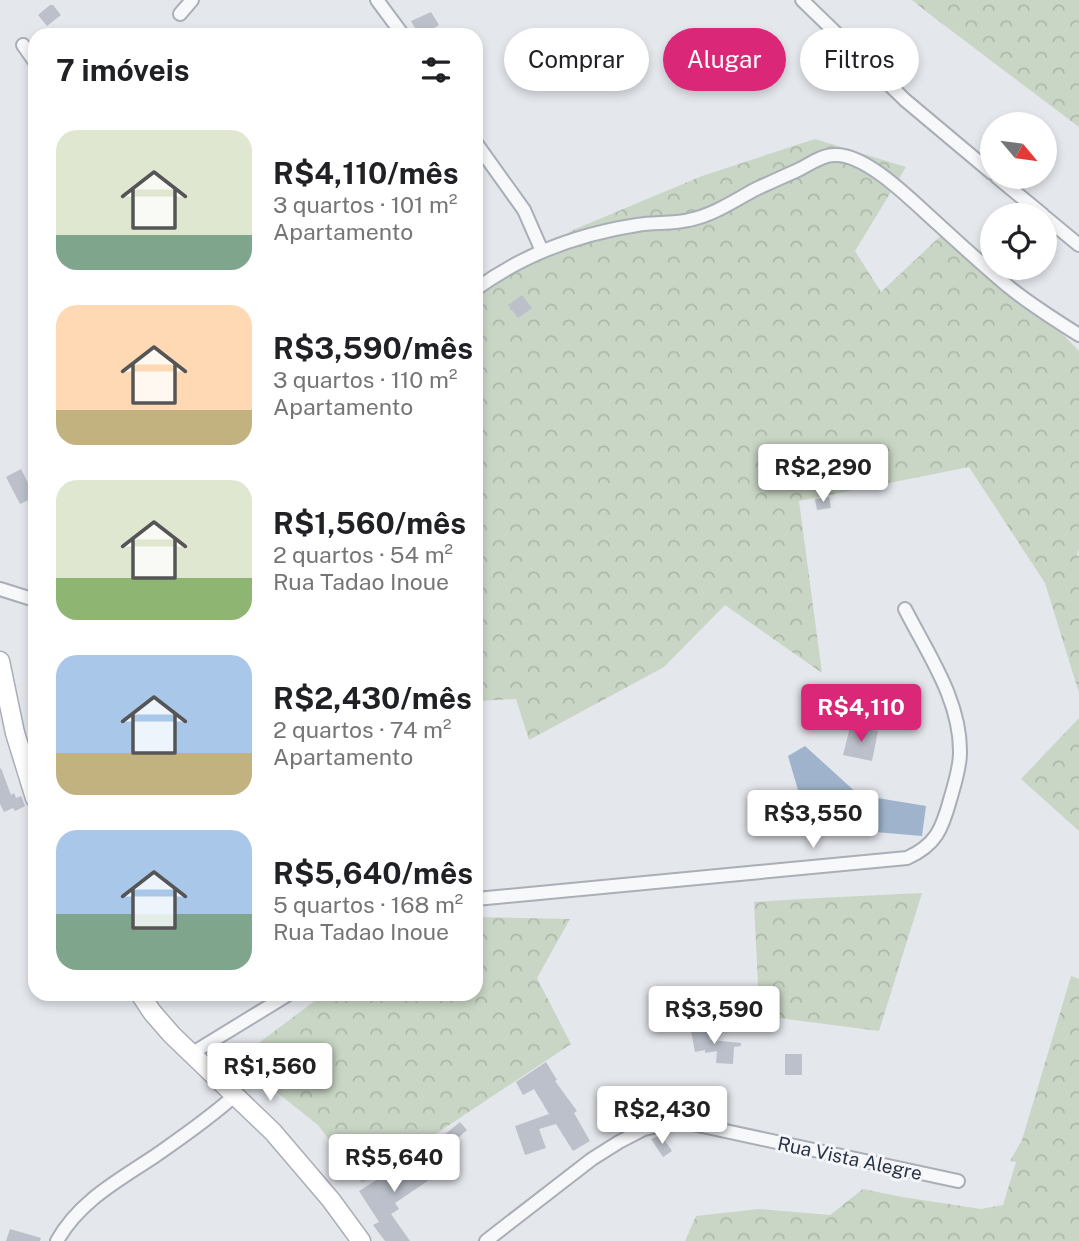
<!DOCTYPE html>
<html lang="pt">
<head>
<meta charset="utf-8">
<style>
  body { margin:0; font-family:"Public Sans",sans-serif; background:#f2f2f2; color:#202124; height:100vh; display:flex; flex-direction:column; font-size:26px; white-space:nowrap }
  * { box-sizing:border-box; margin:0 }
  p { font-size:23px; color:#757577 }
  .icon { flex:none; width:38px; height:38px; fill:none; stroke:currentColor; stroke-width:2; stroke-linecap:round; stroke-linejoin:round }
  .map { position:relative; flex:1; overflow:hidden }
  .drawer { position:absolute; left:28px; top:28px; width:455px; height:973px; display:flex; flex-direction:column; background:#fff; border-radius:21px; box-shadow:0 4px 10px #0003 }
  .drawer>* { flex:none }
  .guide { position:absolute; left:504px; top:28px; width:469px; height:63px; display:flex; gap:14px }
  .needle { width:46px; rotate:119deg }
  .tools { position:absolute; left:980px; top:112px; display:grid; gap:14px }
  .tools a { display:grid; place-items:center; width:77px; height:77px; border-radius:50%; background:#fff; box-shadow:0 4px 10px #0003; font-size:35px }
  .price { position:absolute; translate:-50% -60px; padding:0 16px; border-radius:7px; background:#fff; color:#222; font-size:23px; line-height:46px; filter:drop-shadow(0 2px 4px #0008) }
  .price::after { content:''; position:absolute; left:50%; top:42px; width:21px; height:16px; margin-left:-10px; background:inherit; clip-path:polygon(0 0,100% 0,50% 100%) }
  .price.active { background:#db2777; color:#fff }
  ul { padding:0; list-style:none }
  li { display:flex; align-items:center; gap:21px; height:175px; padding:0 28px }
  li span { display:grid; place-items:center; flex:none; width:196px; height:140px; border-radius:21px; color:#555 }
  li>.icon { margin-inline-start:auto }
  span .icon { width:84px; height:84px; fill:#fffc; stroke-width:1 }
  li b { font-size:30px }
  h2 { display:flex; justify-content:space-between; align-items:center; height:84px; padding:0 28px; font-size:30px }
  .pill { padding:0 24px; border-radius:32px; background:#fff; box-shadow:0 4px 10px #0003; font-size:24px; line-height:63px }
  .pill.active { background:#db2777; color:#fff }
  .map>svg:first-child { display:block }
  .forest { fill:url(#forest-crowns) }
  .water { fill:#9fb4cc }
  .building { fill:#bbc0ca }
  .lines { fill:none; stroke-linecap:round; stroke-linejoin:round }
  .street-casing { stroke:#a9aeb7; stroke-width:16 }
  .secondary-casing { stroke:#a9aeb7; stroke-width:21 }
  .street { stroke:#f7f8fa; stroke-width:12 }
  .secondary { stroke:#fff; stroke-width:18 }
  .labels { text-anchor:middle; stroke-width:6; stroke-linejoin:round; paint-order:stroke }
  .street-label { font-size:19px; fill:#2b3445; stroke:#f4f6f9 }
</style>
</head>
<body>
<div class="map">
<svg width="1079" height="1241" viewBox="0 0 1079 1241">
  <defs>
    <pattern id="forest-crowns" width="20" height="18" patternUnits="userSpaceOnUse" patternTransform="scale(1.75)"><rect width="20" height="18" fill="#c9d6c5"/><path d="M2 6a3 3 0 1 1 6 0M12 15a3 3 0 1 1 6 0" fill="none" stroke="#adb8ab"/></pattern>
  </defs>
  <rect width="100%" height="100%" fill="#e4e7ec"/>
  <path class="forest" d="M 912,0 L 1079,0 L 1079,127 L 928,13 Z
    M 815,139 L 906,167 L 855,251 L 881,292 L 948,229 L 1050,321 L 1079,351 L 1079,548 L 1077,555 L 1079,556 L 1079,693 L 1045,583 L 969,467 L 799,501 L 822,673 L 725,605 L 664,667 L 529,740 L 516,699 L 476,701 L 476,292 L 573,230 L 702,176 Z
    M 1079,718 L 1079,831 L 1021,779 Z
    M 922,893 L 879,1031 L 771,1017 L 758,985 L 754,902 L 818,898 Z
    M 476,917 L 570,919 L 537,978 L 571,1044 L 362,1183 L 318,1125 L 236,1060 L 324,994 L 476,994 Z
    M 1071,976 L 1079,979 L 1079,1241 L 685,1241 L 696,1216 L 759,1209 L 830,1215 L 863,1189 L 902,1197 L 981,1209 L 1003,1205 L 1016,1162 L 1010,1161 L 1022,1140 Z"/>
  <path class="water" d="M 805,746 L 859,795 L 926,806 L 922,836 L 863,831 L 832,809 L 798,790 L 788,756 Z"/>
  <path class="building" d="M 50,5 L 53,5 L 61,15 L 47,26 L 38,15 Z
    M 431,12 L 439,25 L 423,35 L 419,35 L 411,21 Z
    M 522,295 L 532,308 L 518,318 L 508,305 Z
    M 21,469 L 35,497 L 20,504 L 6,477 Z
    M 829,497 L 831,508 L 817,510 L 815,499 Z
    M 850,727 L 878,731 L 872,761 L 843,755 Z
    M 1,768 L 11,795 L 14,793 L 16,798 L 21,796 L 25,806 L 15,811 L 13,808 L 4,812 L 0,804 L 0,769 Z
    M 707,1028 L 710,1040 L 741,1043 L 741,1046 L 734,1047 L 733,1064 L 716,1063 L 717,1051 L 705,1053 L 705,1050 L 695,1052 L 691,1031 Z
    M 785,1054 L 802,1054 L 802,1075 L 785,1075 Z
    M 546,1062 L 557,1080 L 555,1081 L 577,1111 L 574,1113 L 590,1141 L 573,1151 L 556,1124 L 539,1129 L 546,1148 L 525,1155 L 515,1126 L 549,1114 L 534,1089 L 523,1095 L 516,1082 Z
    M 460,1122 L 467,1130 L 450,1145 L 443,1136 Z
    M 661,1135 L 672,1151 L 663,1157 L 651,1139 Z
    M 414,1151 L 432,1178 L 395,1203 L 399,1209 L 391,1214 L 410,1241 L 385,1241 L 373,1225 L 379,1222 L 359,1191 L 386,1174 L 384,1172 Z
    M 10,1229 L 41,1238 L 40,1241 L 6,1241 Z"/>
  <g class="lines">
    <defs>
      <path id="street" d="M 377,0 L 403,35
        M 802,0 L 905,100 L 992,173
        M 180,14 L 192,0
        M 23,45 L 35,62
        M 476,143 L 524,210 L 542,251
        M 997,177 L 1043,215
        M 1045,217 L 1079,245
        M 476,289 C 524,254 579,234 637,225 C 654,222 672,224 689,220 C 714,215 735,200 756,189 C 771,182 785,176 800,169 C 810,164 822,155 834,155 C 867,153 914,203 938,224 C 961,245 985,267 1009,287 C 1031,305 1055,320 1079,335
        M 0,589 L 35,600
        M 476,899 L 907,858 C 936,845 942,829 950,800 C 954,786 960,768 960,753 C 961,701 928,654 905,609
        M 191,1054 L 289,994
        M 57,1241 C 79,1201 119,1180 155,1156 C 182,1137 210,1118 234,1096
        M 486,1241 L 592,1159 L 619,1142 L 644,1129 L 671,1123 L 693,1124 L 958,1181"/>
      <path id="secondary" d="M 0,661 L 15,733 L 35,798
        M 140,994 L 152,1012 L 172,1035 L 273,1132 L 331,1200 L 361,1241"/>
    </defs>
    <use href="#street" class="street-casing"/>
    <use href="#secondary" class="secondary-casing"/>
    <use href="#street" class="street"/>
    <use href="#secondary" class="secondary"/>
  </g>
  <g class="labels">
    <g class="street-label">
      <text transform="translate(850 1158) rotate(12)" y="7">Rua Vista Alegre</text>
    </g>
  </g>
</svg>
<div class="tools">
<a><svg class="needle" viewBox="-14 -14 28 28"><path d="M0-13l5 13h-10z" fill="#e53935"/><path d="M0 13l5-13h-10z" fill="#757577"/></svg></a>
<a><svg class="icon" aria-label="locate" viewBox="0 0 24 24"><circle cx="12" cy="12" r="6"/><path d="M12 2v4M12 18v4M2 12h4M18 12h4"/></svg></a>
</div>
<b class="price" style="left:823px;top:504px">R$2,290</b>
<b class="price active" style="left:861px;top:744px">R$4,110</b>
<b class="price" style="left:813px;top:850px">R$3,550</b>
<b class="price" style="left:714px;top:1046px">R$3,590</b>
<b class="price" style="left:270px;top:1103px">R$1,560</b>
<b class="price" style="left:662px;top:1146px">R$2,430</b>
<b class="price" style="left:394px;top:1194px">R$5,640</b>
<div class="guide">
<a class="pill">Comprar</a>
<a class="pill active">Alugar</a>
<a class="pill">Filtros</a>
</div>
<section class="drawer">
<h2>7 imóveis<svg class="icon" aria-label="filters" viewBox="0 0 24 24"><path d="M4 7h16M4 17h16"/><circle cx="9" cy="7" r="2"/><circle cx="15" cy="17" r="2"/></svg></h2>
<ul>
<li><span style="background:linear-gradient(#dfe7d0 75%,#7fa58c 0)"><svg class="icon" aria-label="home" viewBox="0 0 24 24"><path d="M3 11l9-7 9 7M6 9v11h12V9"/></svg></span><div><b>R$4,110/mês</b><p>3 quartos · 101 m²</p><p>Apartamento</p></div></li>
<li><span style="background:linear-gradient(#ffd9b3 75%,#c2b280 0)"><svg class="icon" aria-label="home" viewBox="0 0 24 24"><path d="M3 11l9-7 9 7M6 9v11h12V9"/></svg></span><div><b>R$3,590/mês</b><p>3 quartos · 110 m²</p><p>Apartamento</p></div></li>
<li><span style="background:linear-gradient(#dfe7d0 70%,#8fb573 0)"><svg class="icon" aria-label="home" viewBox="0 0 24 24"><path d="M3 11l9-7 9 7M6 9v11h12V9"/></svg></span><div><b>R$1,560/mês</b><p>2 quartos · 54 m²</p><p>Rua Tadao Inoue</p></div></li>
<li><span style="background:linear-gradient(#a9c7e8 70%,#c2b280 0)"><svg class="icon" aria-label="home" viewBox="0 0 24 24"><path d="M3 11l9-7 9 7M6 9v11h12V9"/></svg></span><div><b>R$2,430/mês</b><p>2 quartos · 74 m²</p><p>Apartamento</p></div></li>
<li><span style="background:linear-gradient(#a9c7e8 60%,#7fa58c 0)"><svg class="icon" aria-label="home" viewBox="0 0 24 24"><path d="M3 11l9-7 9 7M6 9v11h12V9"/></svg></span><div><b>R$5,640/mês</b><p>5 quartos · 168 m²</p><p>Rua Tadao Inoue</p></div></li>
</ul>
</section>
</div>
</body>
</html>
